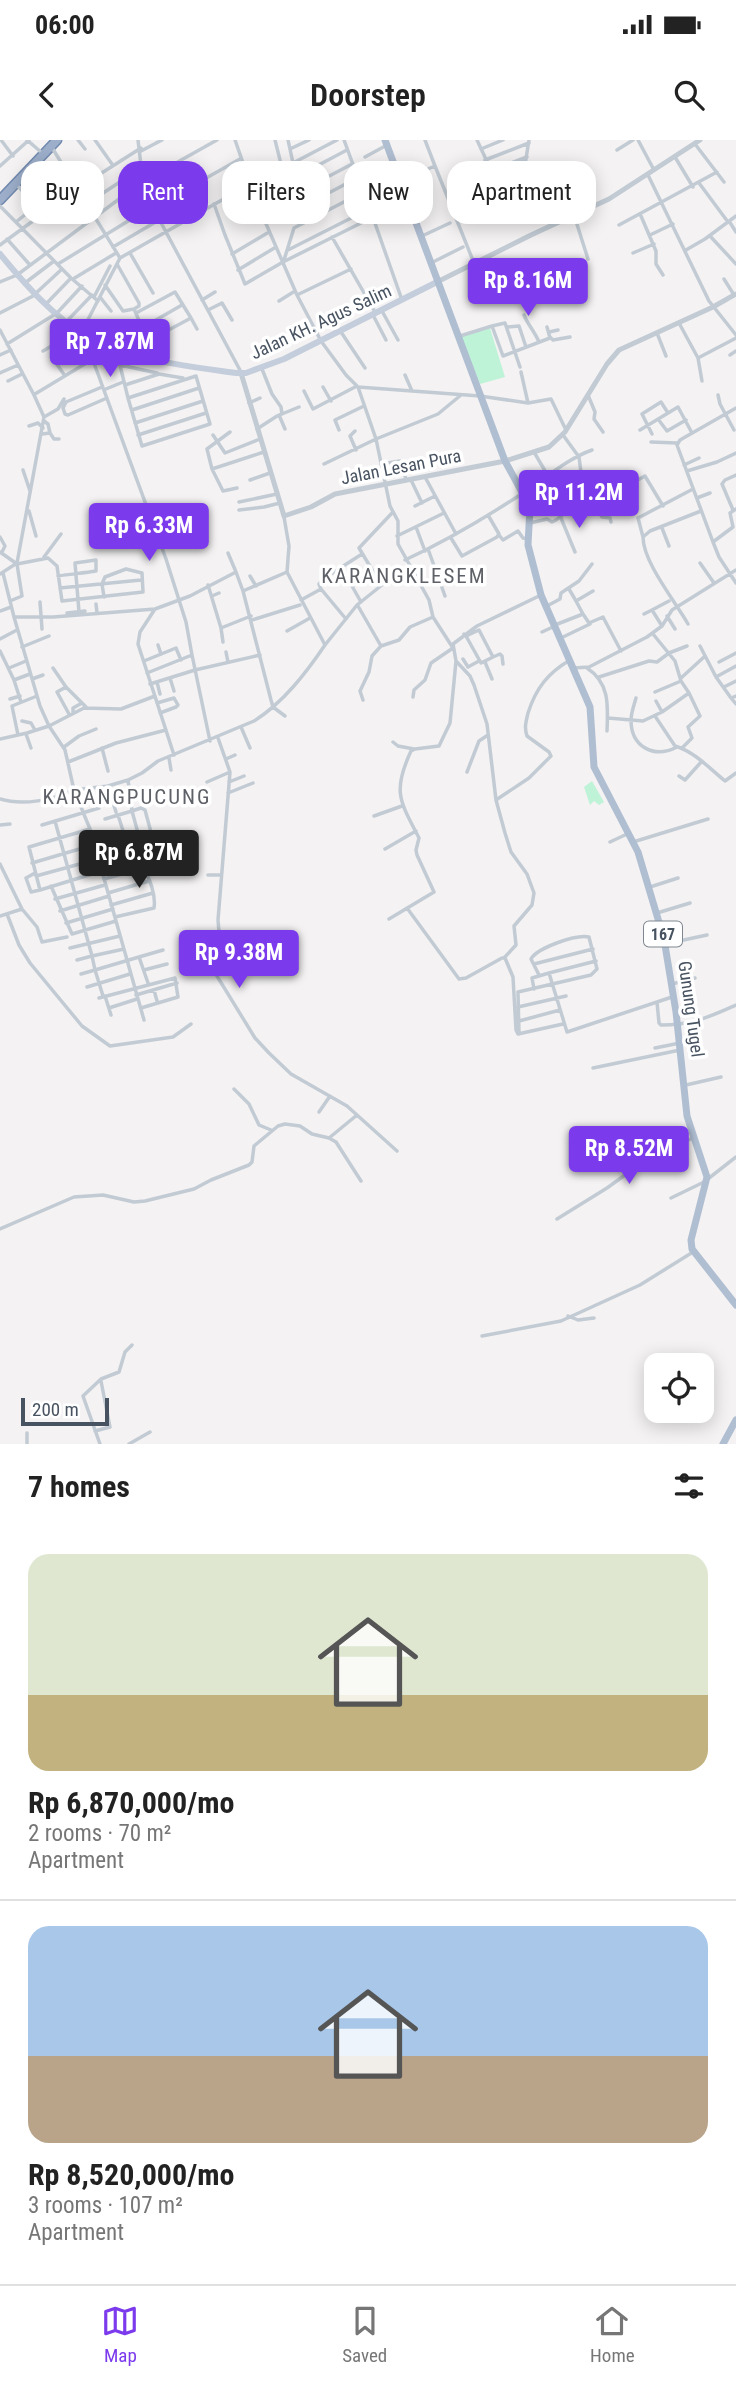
<!DOCTYPE html>
<html lang="en">
<head>
<meta charset="utf-8">
<style>
  body { margin:0; font-family:"Roboto Condensed",sans-serif; background:#f2f2f2; color:#222; height:100vh; display:flex; flex-direction:column; font-size:26px; white-space:nowrap }
  * { box-sizing:border-box; margin:0 }
  p { font-size:23px; color:#767676 }
  .icon { flex:none; width:38px; height:38px; fill:none; stroke:currentColor; stroke-width:2; stroke-linecap:round; stroke-linejoin:round }
  .map { position:relative; height:1304px; overflow:hidden }
  .panel { display:flex; flex-direction:column; background:#fff; flex:1 }
  .panel>* { flex:none }
  .hud { position:absolute; left:21px; top:21px; width:695px; height:63px; display:flex; gap:14px }
  .controls { position:absolute; left:644px; top:1213px; display:grid; gap:14px }
  .controls a { display:grid; place-items:center; width:70px; height:70px; border-radius:14px; background:#fff; box-shadow:0 4px 18px #0003; font-size:35px }
  .scale { position:absolute; left:21px; bottom:18px; width:88px; box-sizing:border-box; padding-left:7px; border:4px solid #485361; border-top:0; font-size:19px; line-height:24px; white-space:nowrap; color:#485361; -webkit-text-stroke:5px #fff; paint-order:stroke }
  .price { position:absolute; translate:-50% -60px; padding:0 16px; border-radius:7px; background:#7c3aed; color:#fff; font-size:23px; line-height:46px; filter:drop-shadow(0 2px 4px #0008) }
  .price::after { content:''; position:absolute; left:50%; top:42px; width:21px; height:16px; margin-left:-10px; background:inherit; clip-path:polygon(0 0,100% 0,50% 100%) }
  .price.active { background:#222; color:#fff }
  ul { padding:0; list-style:none }
  li { display:grid; align-content:center; gap:14px; height:371px; padding:0 28px }
  li+li { border-top:2px solid #e0e0e0 }
  li span { display:grid; place-items:center; height:217px; border-radius:21px; color:#555 }
  li>.icon { margin-inline-start:auto }
  span .icon { width:126px; height:126px; fill:#fffc; stroke-width:1 }
  li b { font-size:30px }
  h2 { display:flex; justify-content:space-between; align-items:center; height:84px; padding:0 28px; font-size:30px }
  .tag { padding:0 24px; border-radius:21px; background:#fff; box-shadow:0 4px 18px #0003; font-size:24px; line-height:63px }
  .tag.active { background:#7c3aed; color:#fff }
  .status { display:flex; justify-content:space-between; align-items:center; height:49px; padding:0 35px; background:#fff; direction:ltr }
  .status svg { height:19px; fill:currentColor }
  header { display:flex; justify-content:space-between; align-items:center; height:91px; padding:0 28px; background:#fff; font-size:32px; font-weight:600 }
  .menu { display:flex; justify-content:space-around; align-items:center; height:98px; border-top:2px solid #e0e0e0; background:#fff; font-size:19px; color:#767676 }
  .menu a { display:grid; justify-items:center; gap:4px }
  .menu .active { color:#7c3aed }
  .map>svg:first-child { display:block }
  .green { fill:#bff3d8 }
  .lines { fill:none; stroke-linecap:round; stroke-linejoin:round }
  .trunk-casing { stroke:#728aaf; stroke-width:11 }
  .minor { stroke:#c2cbd4; stroke-width:3.5 }
  .tertiary { stroke:#c2cbd4; stroke-width:5 }
  .secondary { stroke:#c4cddb; stroke-width:6 }
  .primary { stroke:#b0bed2; stroke-width:7 }
  .trunk { stroke:#9caeca; stroke-width:8 }
  .labels { text-anchor:middle; stroke-width:7; stroke-linejoin:round; paint-order:stroke }
  .shield { fill:#fff; stroke:#7f8790; stroke-width:2 }
  .shield-label { font-size:16px; font-weight:bold; fill:#485361 }
  .street-label { font-size:18px; fill:#485361; stroke:#fff }
  .quarter-label { font-size:21px; letter-spacing:2px; fill:#5e6167; stroke:#fff }
</style>
</head>
<body>
<div class="status"><b>06:00</b><svg viewBox="0 0 49 12"><path d="M0 12V9h3v3zM5 12V6h3v6zM10 12V3h3v9zM15 12V0h3v12zM26 1h20v11H26zM47 4h2v5h-2z"/></svg></div>
<header><svg class="icon" aria-label="back" viewBox="0 0 24 24"><path d="M15 5l-7 7 7 7"/></svg>Doorstep<svg class="icon" aria-label="search" viewBox="0 0 24 24"><circle cx="10" cy="10" r="6"/><path d="M15 15l6 6"/></svg></header>
<div class="map">
<svg width="736" height="1304" viewBox="0 0 736 1304">
  <rect width="100%" height="100%" fill="#f4f2f2"/>
  <path class="green" d="M 490,188 L 505,237 L 480,244 L 461,196 Z
    M 592,641 L 604,662 L 599,665 L 594,661 L 590,665 L 584,647 Z"/>
  <g class="lines">
    <defs>
      <path id="trunk" d="M 0,60 L 57,0"/>
    </defs>
    <use href="#trunk" class="trunk-casing"/>
    <path class="minor" d="M 1,0 L 13,16
      M 27,0 L 41,12
      M 78,0 L 85,9
      M 95,0 L 112,24
      M 138,0 L 144,51 L 241,232
      M 235,0 L 257,63 L 297,155 L 321,201 L 346,235 L 358,247 L 376,299 L 390,366 L 398,381 L 398,404 L 429,460 L 433,477 L 453,508 L 431,523 L 425,540 L 414,550 L 413,557
      M 275,0 L 281,24 L 286,26
      M 288,0 L 293,23 L 286,26 L 294,38 L 312,78
      M 344,0 L 366,60 L 399,41 L 435,26 L 425,0
      M 477,0 L 497,43 L 524,31 L 529,0
      M 638,0 L 654,30
      M 695,4 L 724,42
      M 51,6 L 120,118 L 81,193
      M 290,9 L 309,0
      M 481,9 L 503,0
      M 617,10 L 633,0
      M 141,11 L 162,0
      M 365,17 L 387,5
      M 675,17 L 693,47
      M 485,20 L 529,3
      M 293,23 L 337,0
      M 0,26 L 29,0
      M 435,26 L 474,123
      M 490,31 L 527,17
      M 648,35 L 709,161 L 736,195
      M 294,38 L 347,10
      M 699,43 L 728,82
      M 17,45 L 36,66
      M 299,52 L 352,24
      M 42,61 L 37,54 L 66,29
      M 88,63 L 141,28
      M 214,64 L 225,95 L 245,144 L 283,122 L 373,77
      M 306,65 L 357,38
      M 0,66 L 71,138 L 98,161
      M 153,68 L 240,19
      M 370,69 L 402,160
      M 574,75 L 588,119
      M 641,76 L 656,111 L 656,124 L 663,135
      M 729,81 L 736,92
      M 16,82 L 42,61 L 49,69
      M 619,85 L 717,32
      M 650,95 L 673,84
      M 422,96 L 450,83
      M 710,96 L 736,124
      M 332,97 L 375,172
      M 7,99 L 30,125
      M 0,105 L 78,48 L 141,8
      M 113,107 L 159,80
      M 288,110 L 369,69 L 366,60
      M 686,110 L 705,99 L 736,76
      M 130,113 L 153,153
      M 633,113 L 654,104
      M 232,114 L 269,92
      M 120,118 L 250,44
      M 284,120 L 294,88 L 363,52
      M 433,122 L 463,107
      M 58,124 L 151,67
      M 117,124 L 139,163 L 139,166 L 134,169 L 148,201 L 191,178 L 175,152 L 136,173
      M 238,130 L 276,107
      M 73,139 L 116,113
      M 724,139 L 734,155
      M 0,142 L 17,135 L 142,42 L 217,0
      M 25,143 L 54,121
      M 105,145 L 123,171 L 134,169
      M 35,154 L 62,129
      M 297,155 L 351,129
      M 94,157 L 110,126
      M 100,157 L 111,171
      M 202,160 L 215,152
      M 279,161 L 295,151
      M 46,164 L 71,138
      M 208,170 L 222,163 L 232,180
      M 382,171 L 398,200
      M 0,173 L 35,155
      M 373,175 L 386,200
      M 524,175 C 528,185 535,192 539,202
      M 191,178 L 197,189
      M 67,181 L 92,155
      M 679,183 L 698,218
      M 492,186 L 505,183 L 520,227
      M 507,187 L 519,186 L 526,207
      M 142,188 L 182,165
      M 0,190 L 34,255 L 44,277 L 17,423 L 0,434
      M 341,192 L 365,228
      M 549,192 L 558,190
      M 657,193 L 666,216
      M 84,196 L 166,419 L 186,482 L 192,515
      M 460,196 L 492,186 L 503,216 L 550,198 L 547,187
      M 550,197 L 553,200 L 570,197
      M 96,199 L 120,188
      M 7,204 L 57,173 L 82,146
      M 116,209 L 128,258
      M 43,211 L 77,191
      M 0,215 L 11,210
      M 730,215 L 736,211
      M 56,223 L 65,236
      M 120,225 L 157,233
      M 262,229 L 272,254 L 281,267 L 282,274
      M 521,232 L 528,263
      M 0,233 L 18,225
      M 405,235 L 412,251
      M 196,236 L 210,284 L 142,306 L 128,258 Z
      M 8,241 L 22,234
      M 702,241 L 698,218 L 736,198
      M 125,245 L 159,234 L 183,238
      M 102,247 L 66,262 L 63,268 L 65,274 L 68,275 L 107,258
      M 323,247 L 331,261
      M 358,247 L 480,256 L 528,263 L 551,259 L 566,290
      M 106,249 L 123,242
      M 304,251 L 313,269 L 355,247
      M 35,254 L 93,219
      M 588,255 L 595,272 L 594,279 L 603,292
      M 718,255 L 720,264 L 734,290
      M 249,263 L 260,258
      M 736,268 L 680,300 L 677,305 L 713,402 L 719,417 L 736,443
      M 132,270 L 199,248
      M 279,275 L 285,289
      M 44,277 L 58,269 L 64,259
      M 658,279 L 667,291 L 686,280
      M 135,283 L 203,261
      M 29,286 L 38,283 L 43,288
      M 257,289 L 277,276 L 299,267
      M 339,290 L 335,280 L 364,266
      M 640,290 L 678,267 L 692,293
      M 355,291 L 350,296 L 356,310
      M 230,292 L 207,309 L 212,329 L 264,312
      M 50,293 L 54,299 L 59,299
      M 42,294 L 50,293 L 48,284 L 44,281
      M 652,294 L 642,274 L 661,262 L 668,273
      M 138,295 L 206,273
      M 213,295 L 225,313 L 260,299
      M 651,302 L 677,303
      M 534,312 L 548,336
      M 324,324 L 376,299 L 438,274 L 461,255
      M 381,324 L 400,321 L 406,339
      M 684,325 L 699,318
      M 212,329 L 223,351 L 237,348
      M 23,330 L 30,351
      M 687,331 L 717,322 L 736,313
      M 425,337 L 456,394
      M 250,340 L 270,333
      M 411,340 L 422,363
      M 636,341 L 645,336 L 663,366
      M 585,357 L 592,361 L 602,377 L 610,378 L 611,382
      M 697,358 L 710,353
      M 553,360 L 582,340
      M 239,362 L 277,354
      M 415,366 L 435,356
      M 239,370 L 264,367 L 280,363
      M 733,370 L 722,344 L 725,340 L 736,335
      M 29,371 L 36,396
      M 561,378 L 575,412
      M 530,383 L 547,379 L 552,382 L 556,380 L 585,357 L 586,350 L 582,340 L 579,317 L 563,295
      M 416,387 L 425,411
      M 662,388 L 669,406
      M 499,395 L 503,400 L 518,391 L 523,398 L 527,399
      M 397,396 L 444,373
      M 0,397 L 5,406 L 2,412
      M 643,397 L 638,378 L 693,349
      M 451,398 L 462,416 L 497,397 L 499,394 L 488,375
      M 713,402 L 733,387 L 730,373 L 736,369
      M 428,409 L 445,456
      M 0,412 L 17,424 L 48,418 L 57,426 L 62,461 L 143,452 L 142,433 L 126,429 L 105,437 L 102,444 L 104,457
      M 228,413 L 236,432
      M 44,417 L 61,394
      M 405,420 C 446,401 485,378 523,353 C 546,338 567,319 592,310
      M 700,423 L 714,443
      M 3,433 L 14,477 L 53,477 L 155,469 L 190,456 L 236,432 L 243,451 L 287,432 L 289,406 L 284,377
      M 58,436 C 71,434 84,433 96,431 L 96,420 L 75,423 L 79,472
      M 250,436 L 256,446
      M 348,439 L 361,462
      M 418,444 L 437,436
      M 208,445 L 221,488
      M 352,446 L 373,432
      M 379,447 L 377,438 L 359,408 L 392,373
      M 60,448 L 141,440
      M 321,449 L 346,479
      M 569,449 L 576,461
      M 243,451 L 271,560 L 273,567 L 285,576
      M 212,456 L 219,453
      M 301,460 L 321,449 L 319,444 L 323,439 L 362,414
      M 10,461 L 22,456 L 17,424
      M 40,462 L 42,489
      M 96,464 L 97,473
      M 358,466 L 381,506
      M 547,466 L 560,459 L 561,453 L 579,441 L 592,424
      M 155,469 L 140,492 L 138,504 L 174,615
      M 0,471 L 11,467
      M 67,473 L 85,471
      M 583,474 L 589,483 L 603,477 L 621,511
      M 644,474 L 652,470
      M 667,476 L 675,489
      M 252,480 L 300,465
      M 688,484 C 675,461 643,422 643,397 L 650,391 L 701,371
      M 555,485 L 583,474 L 576,461 L 593,451
      M 662,486 L 652,470 L 669,461
      M 287,491 L 310,478
      M 542,492 L 555,486
      M 464,494 L 466,496 L 479,490 L 493,517 L 500,514 L 502,516 L 503,524
      M 466,496 L 481,523 L 493,517
      M 561,498 L 590,484
      M 0,499 L 17,490
      M 223,502 L 221,488 L 251,476
      M 158,505 L 161,514
      M 325,505 L 357,465 L 382,445
      M 700,506 L 716,537
      M 22,507 L 49,496
      M 0,511 L 14,540 L 21,562
      M 226,512 L 228,522
      M 463,519 L 468,527 L 479,521
      M 144,521 L 176,508 L 181,520
      M 456,521 L 470,536 L 474,545 L 487,584 L 496,660 L 505,693 L 511,712 L 527,734 L 534,753 L 532,765 L 514,786 L 516,805 L 504,818
      M 485,522 L 492,539
      M 719,522 L 736,513
      M 736,526 L 716,537 L 731,558 L 736,556
      M 9,528 L 26,521
      M 53,528 L 66,547
      M 574,528 L 589,527 L 647,497 L 662,486 L 672,470 L 736,430
      M 587,528 C 610,543 608,566 607,591
      M 147,533 L 192,515 L 210,601
      M 599,537 L 649,521 L 657,522 L 669,513 L 687,506
      M 170,538 L 174,551
      M 681,538 L 704,517
      M 32,539 L 43,535
      M 14,540 L 30,534
      M 157,542 L 160,554
      M 150,544 L 195,530 L 260,515
      M 724,547 L 736,541
      M 655,552 L 681,541
      M 636,558 C 634,565 631,573 631,580 C 631,607 654,619 677,607
      M 731,558 L 736,564
      M 10,559 L 20,556
      M 363,560 L 360,551 L 369,532 L 372,516 L 381,506 L 399,500 L 410,487 L 433,477
      M 656,561 L 662,572
      M 157,563 L 174,558 L 178,565 L 176,567 L 160,573
      M 73,572 L 73,568 L 82,563
      M 69,574 L 57,552 L 66,547 L 86,567
      M 655,576 L 675,606 C 695,612 709,628 725,641 L 736,633
      M 608,578 L 643,581 L 662,572 L 689,553 L 681,541 L 675,521 L 653,494
      M 22,581 L 31,583 L 35,590
      M 241,587 L 250,608
      M 26,594 L 31,608
      M 18,595 L 12,566 L 37,556
      M 0,599 L 27,593 L 49,586 L 40,566 L 14,477
      M 393,602 L 398,606 L 414,609
      M 64,607 L 79,596 L 96,589
      M 102,608 L 108,631
      M 682,608 L 692,598 L 688,587 L 700,576 L 689,553
      M 169,618 L 171,630
      M 226,619 L 235,615
      M 68,622 L 116,603 L 166,590
      M 230,632 L 218,780 L 220,804 L 206,813 L 209,823 L 255,898 L 269,913 L 291,934 L 347,966 L 397,1011
      M 467,632 L 479,601 L 488,595
      M 679,636 L 685,640 L 702,621
      M 128,640 L 132,671 L 141,668 L 145,670 L 155,707 L 153,712 L 144,715
      M 207,642 L 230,632 L 218,598
      M 229,642 L 244,636
      M 108,646 L 116,672
      M 228,653 L 253,643
      M 0,659 C 23,666 53,660 74,650 L 65,610 L 49,586 L 84,568 L 121,569 L 155,556
      M 496,660 L 529,638 L 551,616 L 549,612 L 527,596 C 524,587 526,582 528,573 C 536,548 548,533 570,520
      M 374,676 L 402,666
      M 105,679 L 132,671 L 144,715 L 131,716 L 118,675
      M 55,681 L 92,816 L 124,809
      M 0,685 L 10,684
      M 42,685 L 99,668
      M 90,689 L 29,707 L 40,750 L 102,731
      M 610,702 L 627,694
      M 633,702 L 708,679
      M 108,706 L 126,702
      M 385,709 L 416,691
      M 32,723 L 93,705
      M 0,724 L 22,769 L 0,776
      M 100,727 L 125,720 L 128,722 L 130,732
      M 35,733 L 26,738 L 31,752 L 40,750
      M 208,735 L 221,735
      M 36,736 L 98,719
      M 104,739 L 143,728 C 150,738 156,756 154,768 L 115,777
      M 51,746 L 72,794 L 116,781
      M 650,747 L 678,738
      M 108,753 L 149,741
      M 55,759 L 105,745
      M 111,765 L 153,753
      M 407,768 L 459,839 L 466,838 L 502,818 L 505,818 L 513,837 L 516,890 L 518,894 L 563,884
      M 22,769 L 37,787 L 42,802 L 67,797
      M 60,771 L 109,756
      M 657,773 L 690,763
      M 7,774 L 19,805 L 30,823 L 82,886 L 110,906 L 173,897 L 191,884
      M 389,779 L 434,752 L 417,715 L 416,710 L 419,698 C 400,661 392,652 411,611 L 415,609 L 439,606 L 450,583 L 456,521 L 453,504 L 477,486 L 541,455
      M 66,783 L 113,769
      M 665,804 L 707,795
      M 70,808 L 120,796
      M 77,820 L 92,816 L 95,830 L 139,817
      M 596,821 L 549,833 L 567,892 L 672,857
      M 534,824 L 593,809
      M 144,830 L 167,824
      M 81,834 L 95,830 L 103,856
      M 148,843 L 139,817 L 163,810
      M 672,844 L 695,838
      M 87,847 L 130,834
      M 534,849 L 532,838 L 549,833
      M 154,850 L 157,861
      M 136,855 L 177,843
      M 105,856 L 111,875
      M 99,858 L 175,838 L 178,857 L 141,868
      M 657,862 L 659,883 L 661,885 C 692,885 709,877 736,865
      M 518,867 L 566,856
      M 109,868 L 137,859
      M 144,880 L 90,689 L 74,650 L 108,646 L 128,640 L 142,633 L 158,621 L 254,581 C 283,563 306,533 325,505 L 287,432
      M 519,881 L 560,870
      M 519,894 L 518,852 L 591,835 L 597,829 L 589,797 C 576,794 537,808 531,819 L 539,835
      M 655,908 L 680,903
      M 593,928 L 680,910
      M 686,945 L 721,937
      M 234,949 L 249,964 L 259,985 L 271,990
      M 319,972 L 330,956
      M 329,998 L 357,975
      M 671,1058 L 704,1042 L 736,1017
      M 557,1079 L 607,1048 L 650,1017 L 693,998
      M 0,1089 L 74,1057 L 103,1055 L 134,1062 L 145,1061 L 194,1049 L 211,1040 L 249,1025 L 252,1022 L 254,1006 L 278,986 L 285,984 L 300,986 L 312,994 L 329,998 L 336,1002 L 361,1041
      M 568,1176 L 578,1180 L 594,1178
      M 482,1196 L 561,1181 L 640,1145 L 693,1112
      M 101,1241 L 110,1287
      M 95,1291 L 110,1287
      M 27,1293 L 27,1304
      M 100,1304 L 83,1256 L 101,1239 L 119,1232 L 125,1212 L 132,1205
      M 129,1304 L 150,1292"/>
    <path class="tertiary" d="M 437,142 L 531,95 L 609,59 L 700,0
      M 241,233 L 284,376 L 311,367 L 335,354 L 505,321 L 549,307 L 565,292 L 607,224 L 619,210 L 713,167 L 736,154"/>
    <path class="secondary" d="M 0,114 C 24,143 53,177 86,195 C 131,221 186,226 237,233 L 246,233 L 284,219 L 437,142"/>
    <path class="primary" d="M 385,0 L 505,321 L 530,367 L 528,405 L 541,455 L 590,567 L 594,627 L 638,712 L 664,799 L 676,872 L 687,976 L 707,1037 L 691,1100 L 692,1109 L 736,1165
      M 723,1304 L 736,1280"/>
    <use href="#trunk" class="trunk"/>
  </g>
  <g class="labels">
    <rect class="shield" x="644" y="781.5" width="38" height="25" rx="5"/>
    <g class="shield-label">
      <text x="663" y="800">167</text>
    </g>
    <g class="street-label">
      <text transform="translate(321 182) rotate(-25)" y="6">Jalan KH. Agus Salim</text>
      <text transform="translate(401 327) rotate(-11)" y="6">Jalan Lesan Pura</text>
      <text transform="translate(691 869) rotate(82)" y="6">Gunung Tugel</text>
    </g>
    <g class="quarter-label">
      <text x="404" y="443">KARANGKLESEM</text>
      <text x="127" y="664">KARANGPUCUNG</text>
    </g>
  </g>
</svg>
<div class="controls">
<a><svg class="icon" aria-label="locate" viewBox="0 0 24 24"><circle cx="12" cy="12" r="6"/><path d="M12 2v4M12 18v4M2 12h4M18 12h4"/></svg></a>
</div>
<div class="scale">200 m</div>
<b class="price" style="left:528px;top:178px">Rp 8.16M</b>
<b class="price" style="left:110px;top:239px">Rp 7.87M</b>
<b class="price" style="left:579px;top:390px">Rp 11.2M</b>
<b class="price" style="left:149px;top:423px">Rp 6.33M</b>
<b class="price active" style="left:139px;top:750px">Rp 6.87M</b>
<b class="price" style="left:239px;top:850px">Rp 9.38M</b>
<b class="price" style="left:629px;top:1046px">Rp 8.52M</b>
<div class="hud">
<a class="tag">Buy</a>
<a class="tag active">Rent</a>
<a class="tag">Filters</a>
<a class="tag">New</a>
<a class="tag">Apartment</a>
</div>
</div>
<section class="panel">
<h2>7 homes<svg class="icon" aria-label="filters" viewBox="0 0 24 24"><path d="M4 7h16M4 17h16"/><circle cx="9" cy="7" r="2"/><circle cx="15" cy="17" r="2"/></svg></h2>
<ul>
<li><span style="background:linear-gradient(#dfe7d0 65%,#c2b280 0)"><svg class="icon" aria-label="home" viewBox="0 0 24 24"><path d="M3 11l9-7 9 7M6 9v11h12V9"/></svg></span><div><b>Rp 6,870,000/mo</b><p>2 rooms · 70 m²</p><p>Apartment</p></div></li>
<li><span style="background:linear-gradient(#a9c7e8 60%,#b9a48a 0)"><svg class="icon" aria-label="home" viewBox="0 0 24 24"><path d="M3 11l9-7 9 7M6 9v11h12V9"/></svg></span><div><b>Rp 8,520,000/mo</b><p>3 rooms · 107 m²</p><p>Apartment</p></div></li>
</ul>
</section>
<nav class="menu">
<a class="active"><svg class="icon" aria-label="map" viewBox="0 0 24 24"><path d="M3 6l6-2 6 2 6-2v14l-6 2-6-2-6 2zM9 4v14M15 6v14"/></svg>Map</a>
<a><svg class="icon" aria-label="saved" viewBox="0 0 24 24"><path d="M7 4h10v16l-5-4-5 4z"/></svg>Saved</a>
<a><svg class="icon" aria-label="home" viewBox="0 0 24 24"><path d="M3 11l9-7 9 7M6 9v11h12V9"/></svg>Home</a>
</nav>
</body>
</html>
